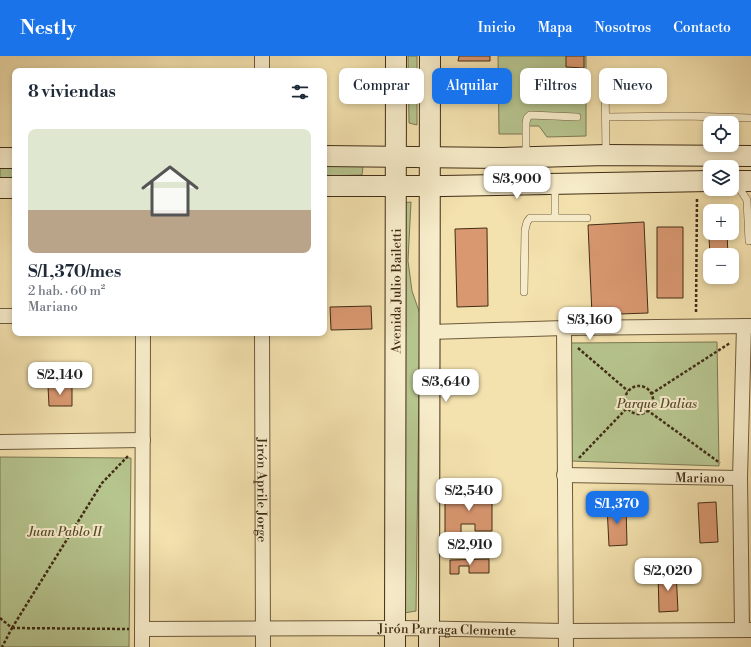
<!DOCTYPE html>
<html lang="es">
<head>
<meta charset="utf-8">
<style>
  body { margin:0; font-family:"Libre Bodoni",serif; background:#f6f6f7; color:#1f2937; height:100vh; display:flex; flex-direction:column; font-size:15px; white-space:nowrap }
  * { box-sizing:border-box; margin:0 }
  p { font-size:13px; color:#747a83 }
  .icon { flex:none; width:22px; height:22px; fill:none; stroke:currentColor; stroke-width:2; stroke-linecap:round; stroke-linejoin:round }
  .map { position:relative; flex:1; overflow:hidden }
  .side { position:absolute; left:12px; top:12px; width:315px; height:268px; display:flex; flex-direction:column; background:#fff; border-radius:8px; box-shadow:0 2px 6px #0003 }
  .side>* { flex:none }
  .banner { position:absolute; left:339px; top:12px; width:352px; height:36px; display:flex; gap:8px }
  .tools { position:absolute; left:703px; top:60px; display:grid; gap:8px }
  .tools a { display:grid; place-items:center; width:36px; height:36px; border-radius:8px; background:#fff; box-shadow:0 2px 6px #0003; font-size:20px }
  .price { position:absolute; translate:-50% -34px; padding:0 9px; border-radius:8px; background:#fff; color:#222; font-size:13px; line-height:26px; filter:drop-shadow(0 1px 2px #0008) }
  .price::after { content:''; position:absolute; left:50%; top:24px; width:12px; height:9px; margin-left:-6px; background:inherit; clip-path:polygon(0 0,100% 0,50% 100%) }
  .price.selected { background:#1a73e8; color:#fff }
  ul { padding:0; list-style:none }
  li { display:grid; align-content:center; gap:8px; height:212px; padding:0 16px }
  li span { display:grid; place-items:center; height:124px; border-radius:8px; color:#555 }
  li>.icon { margin-inline-start:auto }
  span .icon { width:72px; height:72px; fill:#fffc; stroke-width:1 }
  li b { font-size:17px }
  h2 { display:flex; justify-content:space-between; align-items:center; height:48px; padding:0 16px; font-size:17px }
  .chip { padding:0 14px; border-radius:8px; background:#fff; box-shadow:0 2px 6px #0003; font-size:14px; line-height:36px }
  .chip.selected { background:#1a73e8; color:#fff }
  header { display:flex; align-items:center; gap:24px; box-sizing:border-box; height:56px; padding:0 20px; background:#1a73e8; color:#fff }
  header strong { font-size:19px }
  nav { display:flex; gap:22px; margin-inline-start:auto; font-size:14px }
  .map>svg:first-child { display:block }
  .green { fill:#b6c48e; stroke:#7c7852 }
  .building { fill:#da9871; stroke:#412d15 }
  .lines { fill:none; stroke-linecap:round; stroke-linejoin:round }
  .lane-casing { stroke:#6e5a3b; stroke-width:8 }
  .street-casing { stroke:#6e5a3b; stroke-width:16 }
  .secondary-casing { stroke:#412d15; stroke-width:22 }
  .path { stroke:#412d15; stroke-width:2.5; stroke-dasharray:3 2; stroke-linecap:butt }
  .lane { stroke:#f7ecca; stroke-width:7 }
  .street { stroke:#f7ecca; stroke-width:14 }
  .secondary { stroke:#f7ecca; stroke-width:20 }
  .labels { text-anchor:middle; stroke-width:4; stroke-linejoin:round; paint-order:stroke }
  .street-label { font-size:13px; fill:#412d15; stroke:#f7ecca }
  .park-label { font-size:13px; font-style:italic; fill:#584b2d; stroke:#f7ecca }
</style>
</head>
<body>
<header>
<strong>Nestly</strong>
<nav><a>Inicio</a><a>Mapa</a><a>Nosotros</a><a>Contacto</a></nav>
</header>
<div class="map">
<svg width="751" height="591" viewBox="0 0 751 591">
  <rect width="100%" height="100%" fill="#f3e1ae"/>
  <filter id="stains"><feTurbulence type="fractalNoise" baseFrequency=".005" numOctaves="4"/><feColorMatrix values="0 0 0 0 .2 0 0 0 0 .09 0 0 0 0 .02 0 0 0 .5 -.17"/></filter>
  <radialGradient id="worn" r=".72"><stop offset=".6" stop-color="#630" stop-opacity="0"/><stop offset="1" stop-color="#630" stop-opacity=".3"/></radialGradient>
  <path class="green" d="M 408,0 L 417,0 L 417,69 L 409,67 Z
    M 498,0 L 586,0 L 586,80 L 547,81 L 539,70 L 528,70 L 528,78 L 499,78 Z
    M 364,102 L 362,119 L 324,120 L 324,104 Z
    M 0,108 L 15,108 L 15,122 L 0,122 Z
    M 411,146 L 408,205 L 412,235 L 420,258 L 416,555 L 404,557 L 402,147 Z
    M 717,286 L 719,410 L 571,405 L 571,287 Z
    M 0,401 L 131,402 L 129,591 L 0,591 Z"/>
  <path class="building" d="M 459,0 L 490,0 L 490,5 L 458,5 Z
    M 566,0 L 584,0 L 584,12 L 566,11 Z
    M 708,164 L 710,164 L 710,177 L 727,177 L 728,199 L 710,199 Z
    M 644,166 L 648,257 L 592,259 L 588,169 Z
    M 657,171 L 683,171 L 683,242 L 657,242 Z
    M 487,172 L 488,250 L 457,251 L 455,173 Z
    M 371,250 L 372,273 L 331,274 L 330,251 Z
    M 48,330 L 72,330 L 72,350 L 49,350 Z
    M 449,436 L 462,436 L 462,440 L 476,440 L 476,436 L 492,436 L 492,475 L 475,475 L 475,468 L 461,468 L 461,477 L 445,477 L 445,447 L 449,447 Z
    M 716,446 L 718,486 L 700,487 L 698,447 Z
    M 626,449 L 627,489 L 609,490 L 607,450 Z
    M 489,503 L 489,517 L 469,517 L 469,510 L 459,510 L 459,518 L 450,518 L 450,504 Z
    M 676,515 L 678,555 L 659,556 L 658,516 Z"/>
  <g class="lines">
    <defs>
      <path id="lane" d="M 605,25 L 606,97
        M 606,61 L 686,60 L 751,62
        M 526,99 L 526,67 L 527,62 L 530,59 L 577,61
        M 736,127 L 747,144 L 749,185
        M 555,162 L 555,130
        M 524,236 L 525,174 L 527,166 L 530,162 L 587,162"/>
      <g id="street">
        <path d="M 262,15 L 262,0"/>
        <path d="M 0,260 L 15,260"/>
        <path d="M 564,272 L 566,591"/>
        <path d="M 430,276 L 564,272 L 751,270"/>
        <path id="s1" d="M 262,277 L 263,591"/>
        <path d="M 0,386 L 143,384"/>
        <path id="s2" d="M 564,419 L 740,422"/>
        <path id="s3" d="M 142,573 L 402,572 L 566,575 L 751,574"/>
        <path d="M 742,574 L 740,422 L 744,270"/>
        <path d="M 142,591 L 143,277"/>
      </g>
      <g id="secondary">
        <path d="M 324,100 L 502,102 L 606,99 L 751,100"/>
        <path d="M 0,102 L 15,102"/>
        <path d="M 732,125 L 751,125"/>
        <path d="M 324,130 L 444,130 L 710,125"/>
        <path d="M 0,132 L 15,132"/>
        <path id="s4" d="M 395,591 L 396,0"/>
        <path d="M 429,591 L 430,0"/>
      </g>
    </defs>
    <use href="#lane" class="lane-casing"/>
    <use href="#street" class="street-casing"/>
    <use href="#secondary" class="secondary-casing"/>
    <path class="path" d="M 696,256 L 697,141
      M 578,292 L 628,335
      M625 344a14 14 0 1 1 28 0a14 14 0 1 1-28 0Z
      M 651,338 L 730,287
      M 647,354 L 720,407
      M 579,402 L 627,352
      M 0,562 L 12,572 L 2,591
      M 12,572 L 102,427 L 128,400
      M 12,572 L 129,573"/>
    <use href="#lane" class="lane"/>
    <use href="#street" class="street"/>
    <use href="#secondary" class="secondary"/>
  </g>
  <g class="labels">
    <g class="street-label">
      <text dy="5" stroke="none"><textPath href="#s4" startOffset="356">Avenida Julio Bailetti</textPath></text>
      <text dy="5" stroke="none"><textPath href="#s2" startOffset="136">Mariano</textPath></text>
      <text dy="5" stroke="none"><textPath href="#s1" startOffset="157">Jirón Aprile Jorge</textPath></text>
      <text dy="5" stroke="none"><textPath href="#s3" startOffset="305">Jirón Parraga Clemente</textPath></text>
    </g>
    <g class="park-label">
      <text x="657" y="352">Parque Dalias</text>
      <text x="65" y="480">Juan Pablo II</text>
    </g>
  </g>
  <rect width="100%" height="100%" filter="url(#stains)"/>
  <rect width="100%" height="100%" fill="url(#worn)"/>
</svg>
<div class="tools">
<a><svg class="icon" aria-label="locate" viewBox="0 0 24 24"><circle cx="12" cy="12" r="6"/><path d="M12 2v4M12 18v4M2 12h4M18 12h4"/></svg></a>
<a><svg class="icon" aria-label="layers" viewBox="0 0 24 24"><path d="M12 4l9 5-9 5-9-5zM3 14l9 5 9-5"/></svg></a>
<a>+</a>
<a>−</a>
</div>
<b class="price" style="left:517px;top:144px">S/3,900</b>
<b class="price" style="left:590px;top:285px">S/3,160</b>
<b class="price" style="left:60px;top:340px">S/2,140</b>
<b class="price" style="left:446px;top:347px">S/3,640</b>
<b class="price" style="left:469px;top:456px">S/2,540</b>
<b class="price selected" style="left:617px;top:469px">S/1,370</b>
<b class="price" style="left:470px;top:510px">S/2,910</b>
<b class="price" style="left:668px;top:536px">S/2,020</b>
<div class="banner">
<a class="chip">Comprar</a>
<a class="chip selected">Alquilar</a>
<a class="chip">Filtros</a>
<a class="chip">Nuevo</a>
</div>
<section class="side">
<h2>8 viviendas<svg class="icon" aria-label="filters" viewBox="0 0 24 24"><path d="M4 7h16M4 17h16"/><circle cx="9" cy="7" r="2"/><circle cx="15" cy="17" r="2"/></svg></h2>
<ul>
<li><span style="background:linear-gradient(#dfe7d0 65%,#b9a48a 0)"><svg class="icon" aria-label="home" viewBox="0 0 24 24"><path d="M3 11l9-7 9 7M6 9v11h12V9"/></svg></span><div><b>S/1,370/mes</b><p>2 hab. · 60 m²</p><p>Mariano</p></div></li>
</ul>
</section>
</div>
</body>
</html>
